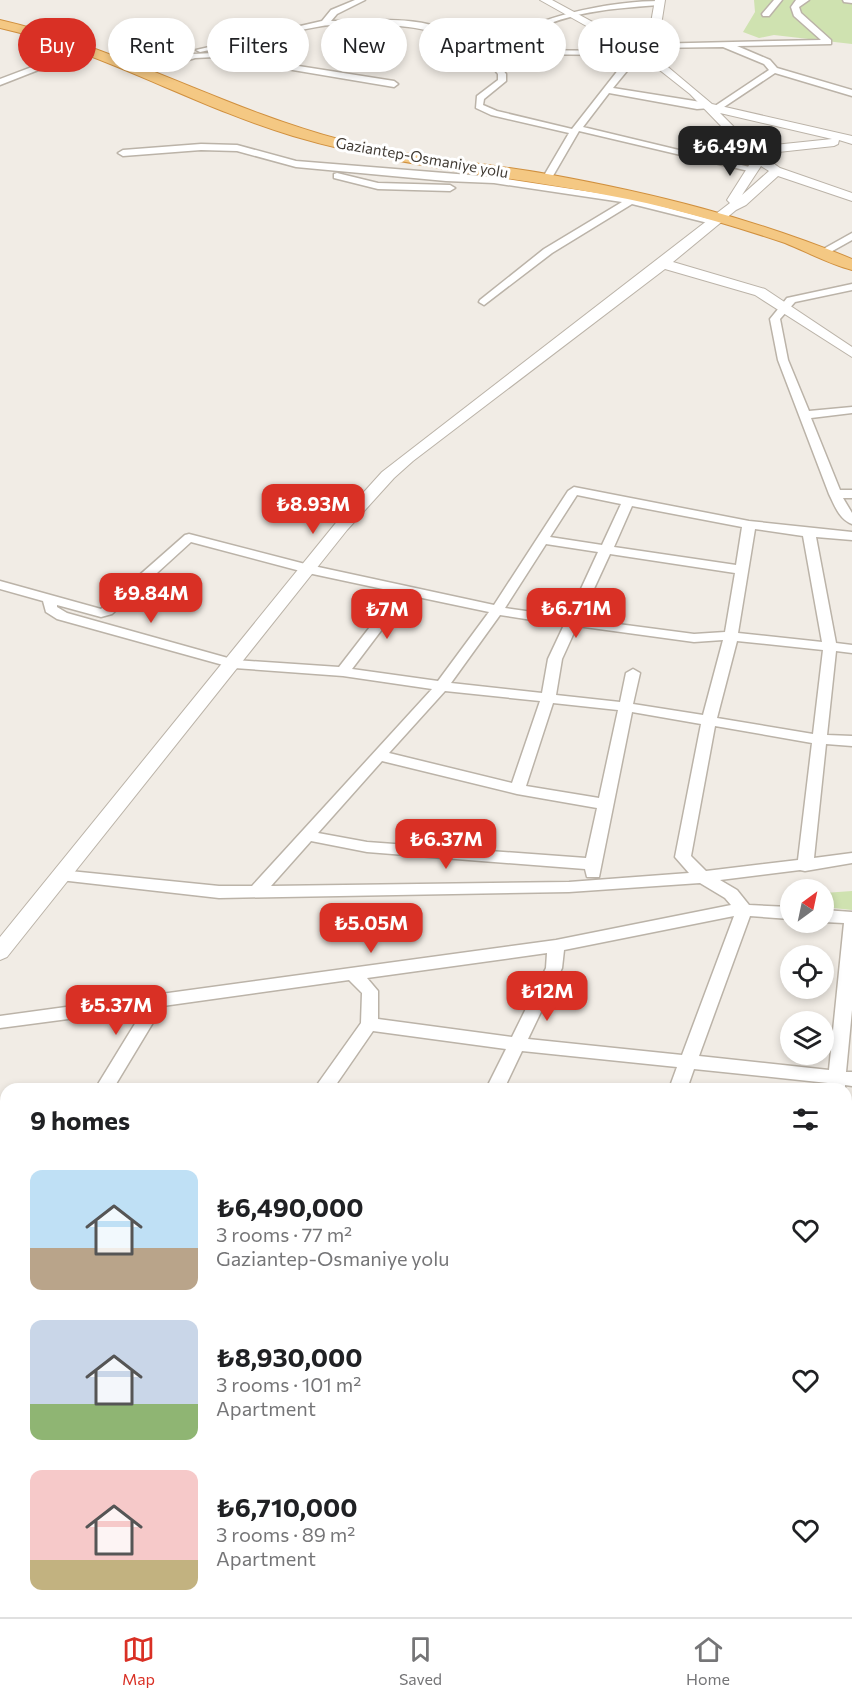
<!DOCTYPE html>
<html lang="en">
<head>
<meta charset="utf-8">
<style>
  body { margin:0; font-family:Commissioner,sans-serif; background:#f2f2f2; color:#202124; height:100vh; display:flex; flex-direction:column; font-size:22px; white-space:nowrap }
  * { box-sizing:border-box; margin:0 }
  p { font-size:20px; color:#757577 }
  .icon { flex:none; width:33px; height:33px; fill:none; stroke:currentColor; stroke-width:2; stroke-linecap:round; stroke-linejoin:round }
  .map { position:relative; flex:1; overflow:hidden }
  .sheet { position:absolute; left:0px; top:1083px; width:852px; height:534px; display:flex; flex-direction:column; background:#fff; border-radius:18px 18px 0 0; box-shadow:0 3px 9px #0003 }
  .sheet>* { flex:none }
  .hud { position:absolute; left:18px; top:18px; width:816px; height:54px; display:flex; gap:12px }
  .needle { width:39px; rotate:33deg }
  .tools { position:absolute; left:780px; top:879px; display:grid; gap:12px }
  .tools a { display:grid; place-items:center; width:54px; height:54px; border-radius:50%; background:#fff; box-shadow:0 3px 9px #0003; font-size:30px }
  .price { position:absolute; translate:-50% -51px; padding:0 14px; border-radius:12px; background:#d93025; color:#fff; font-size:20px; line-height:39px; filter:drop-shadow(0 2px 3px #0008) }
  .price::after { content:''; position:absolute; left:50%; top:36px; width:18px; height:14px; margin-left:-9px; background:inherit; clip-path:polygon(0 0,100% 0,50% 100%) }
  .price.current { background:#222; color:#fff }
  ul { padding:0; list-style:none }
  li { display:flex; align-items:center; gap:18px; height:150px; padding:0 30px }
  li span { display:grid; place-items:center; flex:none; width:168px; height:120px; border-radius:12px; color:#555 }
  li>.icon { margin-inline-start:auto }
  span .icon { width:72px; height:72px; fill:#fffc; stroke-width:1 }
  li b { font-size:26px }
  h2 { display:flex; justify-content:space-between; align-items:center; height:72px; padding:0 30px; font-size:26px }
  .tag { padding:0 21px; border-radius:27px; background:#fff; box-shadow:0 3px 9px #0003; font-size:21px; line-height:54px }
  .tag.current { background:#d93025; color:#fff }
  .menu { display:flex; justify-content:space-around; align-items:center; height:84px; border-top:2px solid #e0e0e0; background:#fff; font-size:16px; color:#757577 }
  .menu a { display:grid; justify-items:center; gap:3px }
  .menu .current { color:#d93025 }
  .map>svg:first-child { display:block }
  .green { fill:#cfe2b0 }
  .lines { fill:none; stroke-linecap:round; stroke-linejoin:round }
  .minor-casing { stroke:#bbb3a8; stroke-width:3 }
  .tertiary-casing { stroke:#bbb3a8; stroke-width:2 }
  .trunk-casing { stroke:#d0903f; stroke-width:2 }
  .minor { fill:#fff; fill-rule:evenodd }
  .tertiary { fill:#fff; fill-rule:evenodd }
  .trunk { fill:#f4c883; fill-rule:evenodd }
  .labels { text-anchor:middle; stroke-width:6; stroke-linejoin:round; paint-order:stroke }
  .far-street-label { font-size:15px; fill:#423c35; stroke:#fff }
</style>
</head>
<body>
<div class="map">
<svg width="852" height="1617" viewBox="0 0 852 1617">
  <rect width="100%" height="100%" fill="#f1ece5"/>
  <path class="green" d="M 754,0 L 852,0 L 852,44 L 774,35 L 759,38 L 743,32 L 755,12 Z
    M 852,891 L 852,910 L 824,907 L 824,893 Z"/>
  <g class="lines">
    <defs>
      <path id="minor" d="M 355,0 L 365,0 L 337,14 L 331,21 C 365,21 439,12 460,43 L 456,49 L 490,55 C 516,17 618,0 662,1 L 663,3 L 659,5 C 604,9 548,13 504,50 L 634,51 L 642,48 L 640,55 L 613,88 L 707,103 L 710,104 L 710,108 L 697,109 L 609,93 L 583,127 L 758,169 L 753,172 L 579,131 L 550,181 L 544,181 L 542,179 L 569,133 L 491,115 L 476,108 L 477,96 L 498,80 L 498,74 L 489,63 L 489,60 L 451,53 L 447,49 L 452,43 C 438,22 346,22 322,26 C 281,33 241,44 200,52 L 196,50 L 322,21 L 331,10 ZM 498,54 L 630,55 L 572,129 L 497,111 L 483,105 L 484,99 L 506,81 L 506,74 L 497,63 Z
        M 774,0 L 782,0 L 769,16 L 763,16 L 762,14 Z
        M 796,0 L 809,0 L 799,7 L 801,13 L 831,40 L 831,44 L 737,46 L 770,60 L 777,68 L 852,90 L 852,96 L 775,73 L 718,111 L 714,108 L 715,106 L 769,70 L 764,64 L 723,47 L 649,48 L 645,46 L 649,44 L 821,40 L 794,16 L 791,7 Z
        M 843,0 L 852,0 L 852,3 L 844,2 Z
        M 85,47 L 92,49 L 0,85 L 0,79 Z
        M 215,53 L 394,81 L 398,84 L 394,87 L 215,57 L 195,58 L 141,75 L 137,72 L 191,54 Z
        M 201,144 L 237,145 L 296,161 L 494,177 L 631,198 L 721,222 L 716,225 L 632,204 L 552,253 L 484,305 L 479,302 L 480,300 L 544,249 L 622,202 L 494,183 L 446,181 L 296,167 L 237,151 L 201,150 L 123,156 L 118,153 L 123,150 Z
        M 337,173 L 378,183 L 450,185 L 455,188 L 450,191 L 378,189 L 334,178 L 334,174 Z
        M 852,233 L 852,240 L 827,254 L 818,252 Z
        M 852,284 L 852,290 L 795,302 L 780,319 L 788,360 L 809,411 L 852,407 L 852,413 L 811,418 L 840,490 L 852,490 L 852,498 L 843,498 L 852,513 L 852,524 C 839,519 835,506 829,494 L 778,360 L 770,319 L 787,298 Z
        M 574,487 L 749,521 L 852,532 L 852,540 L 816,537 L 836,643 L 852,645 L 852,653 L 836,651 L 827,735 L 852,736 L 852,746 L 826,744 L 814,858 L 852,853 L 852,863 L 805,871 L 800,870 L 720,880 L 737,890 L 749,905 L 790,907 L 790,919 L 750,916 L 699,1056 L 829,1070 L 844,923 L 824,922 L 824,910 L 852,912 L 852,1010 L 846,1072 L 852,1072 L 852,1086 L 845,1085 L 845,1089 L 827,1089 L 828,1083 L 694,1069 L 687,1089 L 669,1089 L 677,1067 L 522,1051 L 504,1089 L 486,1089 L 506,1049 L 373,1031 L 333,1089 L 314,1089 L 361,1023 L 362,993 L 349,980 L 163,1006 L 113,1089 L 95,1089 L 144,1009 L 0,1028 L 0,1016 L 556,940 L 731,905 L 725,898 L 700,883 L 569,892 L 219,898 L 60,880 L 52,875 L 60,870 L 219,886 L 252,886 L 432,689 L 343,676 L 234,668 L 57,619 L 46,612 L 43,601 L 0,589 L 0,581 L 101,609 L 185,535 L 189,534 L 309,565 L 494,605 L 568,491 ZM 577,495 L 621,504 L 602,545 L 550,537 ZM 632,506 L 742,527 L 736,565 L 614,547 ZM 755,529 L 803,536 L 822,642 L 738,633 ZM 191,542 L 308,573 L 397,592 L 339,667 L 235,660 L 67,613 L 57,607 L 57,605 L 101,617 L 112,614 ZM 546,544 L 598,552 L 568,617 L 505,608 ZM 610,554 L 735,573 L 725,632 L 694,634 L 580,619 ZM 408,595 L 489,612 L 438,681 L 352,669 ZM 500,615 L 564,625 L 548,659 L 542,693 L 451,683 ZM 577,626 L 694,642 L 723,640 L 703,715 L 633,704 L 640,673 L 633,669 L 626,673 L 620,702 L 556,695 L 562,659 ZM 737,641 L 823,650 L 813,734 L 717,718 ZM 445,691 L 540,701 L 512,783 L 389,753 ZM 553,703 L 618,710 L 599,798 L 526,786 ZM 632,712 L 701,724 L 675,857 L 689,873 L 569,882 L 271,886 L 311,841 L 367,852 L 585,869 L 587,877 L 599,877 ZM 715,726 L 812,743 L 798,860 L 706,871 L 691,856 ZM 382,761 L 517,794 L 597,808 L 586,858 L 367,842 L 318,833 ZM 734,916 L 682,1055 L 528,1039 L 562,968 L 564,950 ZM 547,953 L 546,968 L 512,1037 L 378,1019 L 378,991 L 367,978 Z
        M 0,1205 L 6,1207 L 6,1223 L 0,1221 Z
        M 6,1230 L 6,1253 L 0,1255 L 0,1232 Z
        M 846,1284 L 852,1286 L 852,1302 L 846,1300 Z
        M 846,1419 L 852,1420 L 852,1438 L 846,1437 Z
        M 0,1486 L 6,1488 L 6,1509 L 0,1507 Z
        M 237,1611 L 271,1611 L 273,1617 L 239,1617 Z
        M 495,1611 L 517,1611 L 515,1617 L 493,1617 Z
        M 658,1611 L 697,1611 L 699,1617 L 660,1617 Z
        M 770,1611 L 792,1611 L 791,1617 L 769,1617 Z"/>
      <path id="tertiary" d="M 540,0 L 552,0 L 646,51 L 655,0 L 665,0 L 656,57 L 712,104 L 852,136 L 852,144 L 839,140 L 838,144 L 834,146 L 760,154 L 780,168 L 852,193 L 852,201 L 778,176 L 746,205 L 736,210 L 673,262 L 765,289 L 852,347 L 852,357 L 755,295 L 665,269 L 413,461 L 394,478 L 347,530 L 7,957 L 0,960 L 0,937 L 335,524 L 382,472 L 730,203 L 727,200 L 753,159 L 690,94 L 647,60 ZM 720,113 L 832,139 L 754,147 ZM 761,166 L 769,171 L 742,195 Z"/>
      <path id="trunk" d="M 0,20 C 118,47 224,109 342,140 C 408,157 479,162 547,174 C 652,193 753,218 852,259 L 852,270 C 829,264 807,252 785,243 C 746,230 707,218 667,208 C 544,178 415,172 293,136 C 193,106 102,51 0,28 Z"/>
    </defs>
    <use href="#minor" class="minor-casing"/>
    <use href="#tertiary" class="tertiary-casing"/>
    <use href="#trunk" class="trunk-casing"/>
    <use href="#minor" class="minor"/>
    <use href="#tertiary" class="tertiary"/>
    <use href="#trunk" class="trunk"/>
  </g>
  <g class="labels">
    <g class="far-street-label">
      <text transform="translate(422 158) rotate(10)" y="5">Gaziantep-Osmaniye yolu</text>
    </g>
  </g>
</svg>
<div class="tools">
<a><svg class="needle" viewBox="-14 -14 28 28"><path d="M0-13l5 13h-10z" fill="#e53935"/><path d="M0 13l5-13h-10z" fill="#757577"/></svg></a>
<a><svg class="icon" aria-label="locate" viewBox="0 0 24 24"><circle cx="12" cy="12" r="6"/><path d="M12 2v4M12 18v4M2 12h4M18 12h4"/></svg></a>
<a><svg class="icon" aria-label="layers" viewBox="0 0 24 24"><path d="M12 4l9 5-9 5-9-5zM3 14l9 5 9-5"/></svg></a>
</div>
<b class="price current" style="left:730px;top:177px">₺6.49M</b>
<b class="price" style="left:313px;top:535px">₺8.93M</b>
<b class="price" style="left:151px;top:624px">₺9.84M</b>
<b class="price" style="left:576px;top:639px">₺6.71M</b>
<b class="price" style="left:387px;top:640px">₺7M</b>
<b class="price" style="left:446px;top:870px">₺6.37M</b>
<b class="price" style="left:371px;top:954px">₺5.05M</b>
<b class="price" style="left:547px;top:1022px">₺12M</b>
<b class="price" style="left:116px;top:1036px">₺5.37M</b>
<div class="hud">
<a class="tag current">Buy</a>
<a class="tag">Rent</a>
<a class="tag">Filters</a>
<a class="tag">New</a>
<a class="tag">Apartment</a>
<a class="tag">House</a>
</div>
<section class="sheet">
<h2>9 homes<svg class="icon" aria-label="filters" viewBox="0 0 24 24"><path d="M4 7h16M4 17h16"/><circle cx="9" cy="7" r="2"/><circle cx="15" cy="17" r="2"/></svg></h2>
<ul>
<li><span style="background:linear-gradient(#bfe0f5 65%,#b9a48a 0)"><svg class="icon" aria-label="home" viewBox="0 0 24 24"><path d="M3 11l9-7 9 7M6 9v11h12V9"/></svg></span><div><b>₺6,490,000</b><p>3 rooms · 77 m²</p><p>Gaziantep-Osmaniye yolu</p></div><svg class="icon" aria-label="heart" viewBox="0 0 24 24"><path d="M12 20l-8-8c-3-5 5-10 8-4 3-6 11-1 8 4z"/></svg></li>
<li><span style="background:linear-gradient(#c9d6e8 70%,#8fb573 0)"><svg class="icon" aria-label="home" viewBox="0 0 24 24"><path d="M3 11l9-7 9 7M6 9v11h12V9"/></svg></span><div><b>₺8,930,000</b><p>3 rooms · 101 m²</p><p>Apartment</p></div><svg class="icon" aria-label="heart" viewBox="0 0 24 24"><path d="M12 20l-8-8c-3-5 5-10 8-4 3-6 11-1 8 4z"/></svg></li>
<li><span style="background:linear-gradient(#f6c9c9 75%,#c2b280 0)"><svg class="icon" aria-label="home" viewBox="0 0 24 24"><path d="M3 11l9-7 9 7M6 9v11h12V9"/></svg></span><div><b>₺6,710,000</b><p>3 rooms · 89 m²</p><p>Apartment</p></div><svg class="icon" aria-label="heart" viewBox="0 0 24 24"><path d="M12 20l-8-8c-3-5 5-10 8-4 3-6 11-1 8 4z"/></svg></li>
</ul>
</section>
</div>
<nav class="menu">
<a class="current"><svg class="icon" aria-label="map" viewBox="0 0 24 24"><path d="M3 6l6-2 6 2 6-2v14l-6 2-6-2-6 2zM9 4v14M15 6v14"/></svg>Map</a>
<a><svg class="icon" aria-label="saved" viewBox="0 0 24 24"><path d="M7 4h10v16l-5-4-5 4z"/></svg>Saved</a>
<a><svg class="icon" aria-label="home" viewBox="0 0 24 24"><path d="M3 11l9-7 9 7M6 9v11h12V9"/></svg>Home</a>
</nav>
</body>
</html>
